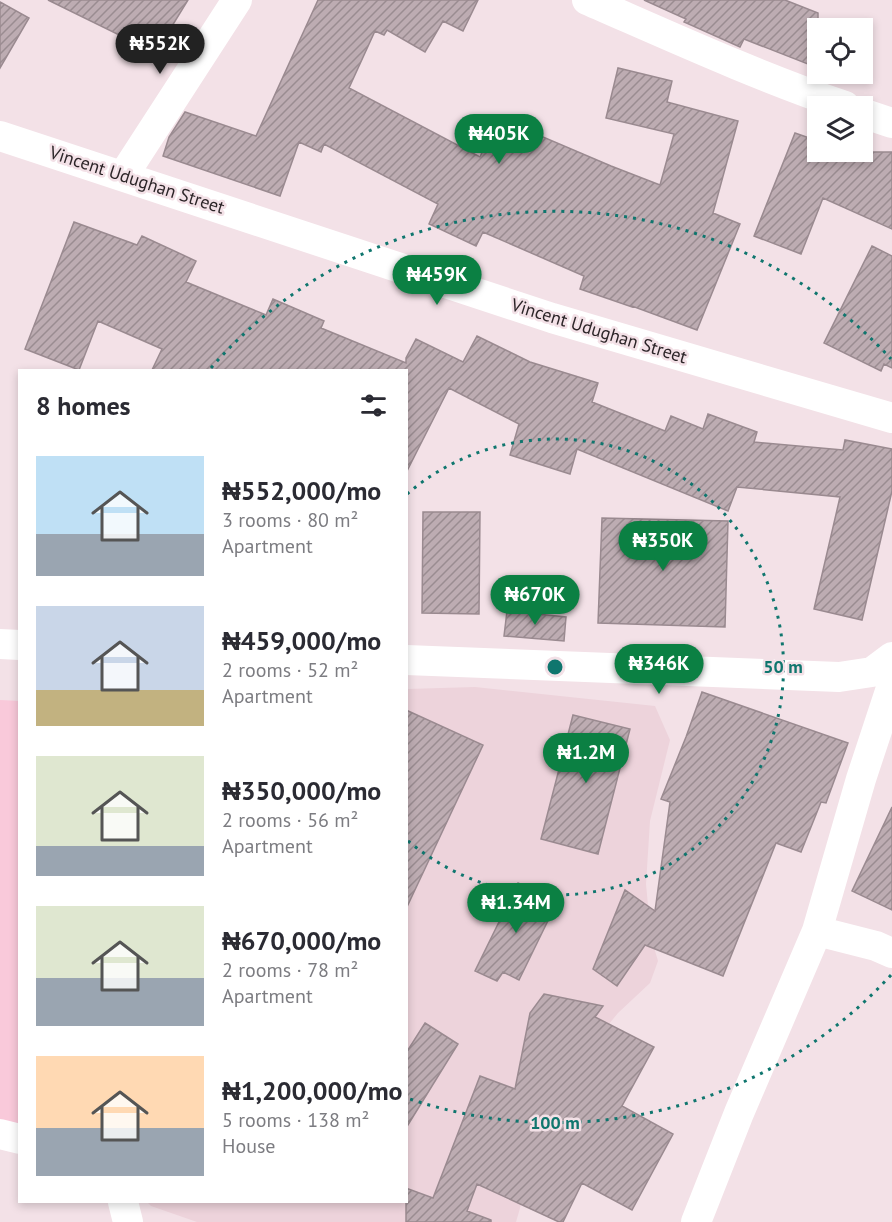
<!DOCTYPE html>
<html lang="en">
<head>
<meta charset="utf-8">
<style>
  body { margin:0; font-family:"PT Sans",sans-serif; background:#f7f7f7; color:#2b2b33; height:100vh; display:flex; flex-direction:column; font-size:22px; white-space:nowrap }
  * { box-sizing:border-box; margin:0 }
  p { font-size:20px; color:#7c7c81 }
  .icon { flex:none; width:33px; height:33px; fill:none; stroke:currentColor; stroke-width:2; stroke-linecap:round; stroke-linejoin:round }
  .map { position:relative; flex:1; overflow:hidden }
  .details { position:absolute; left:18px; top:369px; width:390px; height:834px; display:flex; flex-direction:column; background:#fff; border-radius:0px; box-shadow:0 3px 9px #0003 }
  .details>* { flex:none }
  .tools { position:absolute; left:807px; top:18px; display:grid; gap:12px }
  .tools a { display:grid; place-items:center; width:66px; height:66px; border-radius:0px; background:#fff; box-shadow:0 3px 9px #0003; font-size:30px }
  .price { position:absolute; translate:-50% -51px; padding:0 14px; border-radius:21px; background:#0b8043; color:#fff; font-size:20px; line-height:39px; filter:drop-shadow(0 2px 3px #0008) }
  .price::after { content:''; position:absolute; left:50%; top:36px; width:18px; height:14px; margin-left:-9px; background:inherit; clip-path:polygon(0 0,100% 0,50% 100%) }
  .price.selected { background:#222; color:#fff }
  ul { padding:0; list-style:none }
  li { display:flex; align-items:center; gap:18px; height:150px; padding:0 18px }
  li span { display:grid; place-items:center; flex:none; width:168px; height:120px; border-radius:0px; color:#555 }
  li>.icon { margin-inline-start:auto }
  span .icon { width:72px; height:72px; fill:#fffc; stroke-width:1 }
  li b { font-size:26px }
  h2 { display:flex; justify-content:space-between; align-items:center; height:72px; padding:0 18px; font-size:26px }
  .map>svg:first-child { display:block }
  .built { fill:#edd3db }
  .green { fill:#f9c9da }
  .building { fill:url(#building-hatch); stroke:#9a8a90; stroke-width:1.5 }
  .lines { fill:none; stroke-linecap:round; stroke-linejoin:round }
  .minor { stroke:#fff; stroke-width:30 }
  .ring { fill:none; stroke:#0f766e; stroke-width:3; stroke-dasharray:3 6 }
  .labels { text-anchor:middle; stroke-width:5; stroke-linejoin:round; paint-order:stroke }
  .street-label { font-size:18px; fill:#2c2528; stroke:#f3e1e7 }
  .centre { fill:#0f766e; stroke:#f3e1e7; stroke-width:3 }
  .ring-label { font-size:18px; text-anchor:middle; font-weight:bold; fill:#0f766e; stroke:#f3e1e7; stroke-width:5; stroke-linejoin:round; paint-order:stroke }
</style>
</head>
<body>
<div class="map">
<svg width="892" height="1222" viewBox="0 0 892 1222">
  <defs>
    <pattern id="building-hatch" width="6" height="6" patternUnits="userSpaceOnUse" patternTransform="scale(1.5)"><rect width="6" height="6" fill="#bdacb2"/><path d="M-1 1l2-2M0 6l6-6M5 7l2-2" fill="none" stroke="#9a8c91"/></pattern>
  </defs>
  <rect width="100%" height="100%" fill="#f3e1e7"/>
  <path class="built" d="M 475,687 L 655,706 L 670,740 L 650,821 L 646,884 L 651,937 L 658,961 L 650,983 L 618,1013 L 590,1047 L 537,1149 L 516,1222 L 197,1222 L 151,1206 L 147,1202 L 406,1202 L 407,689 Z"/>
  <path class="green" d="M 0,700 L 20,701 L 19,1126 L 0,1120 Z"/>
  <path class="building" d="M 48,0 L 188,0 L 172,26 L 174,28 L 160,55 Z
    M 318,0 L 478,0 L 463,31 L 443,21 L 425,52 L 387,30 L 384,35 L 375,31 L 349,88 L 480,157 L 490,134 L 501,139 L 508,122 L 611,166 L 660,185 L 674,134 L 606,118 L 618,68 L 672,81 L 667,102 L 738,121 L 713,213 L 740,224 L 697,330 L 632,306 L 632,307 L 580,289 L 584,276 L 483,232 L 476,246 L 429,224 L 438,204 L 324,144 L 321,152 L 299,142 L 280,196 L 163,156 L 169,137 L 185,112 L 256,136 Z
    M 644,0 L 785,0 L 818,13 L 818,68 L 744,39 L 740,47 L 684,22 L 686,19 Z
    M 0,2 L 29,18 L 0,68 Z
    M 795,133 L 818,141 L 818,152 L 892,152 L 892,229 L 823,198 L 801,254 L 754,236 Z
    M 74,222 L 137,245 L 142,236 L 196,261 L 186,282 L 266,315 L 273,299 L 324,321 L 321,328 L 406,363 L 406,358 L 416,339 L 463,362 L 477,336 L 530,362 L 598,383 L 592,402 L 665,431 L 671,416 L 703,429 L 708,414 L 757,432 L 754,442 L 843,450 L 845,440 L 892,449 L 892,491 L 862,620 L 814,609 L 840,497 L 737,487 L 728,511 L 577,449 L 570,474 L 510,455 L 519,424 L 449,388 L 406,473 L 406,370 L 152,370 L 162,349 L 98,321 L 79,370 L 25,349 Z
    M 872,246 L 892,256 L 892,368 L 884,364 L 881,371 L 824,343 Z
    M 423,512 L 480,512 L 479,614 L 422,613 Z
    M 602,518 L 728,521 L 725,627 L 598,623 Z
    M 507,611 L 566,617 L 564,641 L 504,636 Z
    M 702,692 L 848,743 L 826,803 L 821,802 L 801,852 L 776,843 L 723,976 L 645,945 L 617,986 L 593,969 L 625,890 L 655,911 L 670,802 L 661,799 L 686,737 Z
    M 406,710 L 483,745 L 406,909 Z
    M 573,715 L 630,729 L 598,854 L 541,839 Z
    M 892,807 L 892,910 L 852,891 Z
    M 518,883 L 557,902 L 519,980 L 503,972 L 497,981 L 475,971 Z
    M 544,994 L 603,1006 L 595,1017 L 654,1047 L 622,1106 L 673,1134 L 632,1210 L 582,1183 L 563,1222 L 559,1222 L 477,1184 L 467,1211 L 491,1220 L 491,1222 L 406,1222 L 406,1188 L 433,1198 L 480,1076 L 515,1089 L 530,1013 Z
    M 425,1023 L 458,1044 L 406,1128 L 406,1053 Z"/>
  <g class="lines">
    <path class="minor" d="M 587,0 C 672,37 757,76 845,106
      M 862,113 L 892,123
      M 0,136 L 552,318 L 892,418
      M 123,176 L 237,0
      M 0,644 L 20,645
      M 406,660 L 839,677 L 872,672 L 892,657
      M 817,931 L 876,946 L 892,953
      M 0,1134 L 20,1139
      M 123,1202 L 128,1222
      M 696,1222 L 739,1113 L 817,931 L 861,779 L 892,685"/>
  </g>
  <g class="ring">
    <path d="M407 494A228 228 0 1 1 407 840"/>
    <path d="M891 975A456 456 0 0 1 407 1098M211 368A456 456 0 0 1 891 359"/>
  </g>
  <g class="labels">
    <g class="street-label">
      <text transform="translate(137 180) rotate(18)" y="6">Vincent Udughan Street</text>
      <text transform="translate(599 331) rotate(17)" y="6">Vincent Udughan Street</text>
    </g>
  </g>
  <circle cx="555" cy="667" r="9" class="centre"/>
  <g class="ring-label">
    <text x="783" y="673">50 m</text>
    <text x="555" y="1129">100 m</text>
  </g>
</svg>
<div class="tools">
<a><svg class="icon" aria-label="locate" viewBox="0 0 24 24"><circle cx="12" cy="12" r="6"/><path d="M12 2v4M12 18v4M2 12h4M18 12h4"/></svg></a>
<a><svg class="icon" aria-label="layers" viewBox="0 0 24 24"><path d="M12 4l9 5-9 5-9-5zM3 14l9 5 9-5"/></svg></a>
</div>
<b class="price selected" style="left:160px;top:75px">₦552K</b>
<b class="price" style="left:499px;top:165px">₦405K</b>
<b class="price" style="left:437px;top:306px">₦459K</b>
<b class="price" style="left:663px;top:572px">₦350K</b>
<b class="price" style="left:535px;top:626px">₦670K</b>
<b class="price" style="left:659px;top:695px">₦346K</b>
<b class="price" style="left:586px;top:784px">₦1.2M</b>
<b class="price" style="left:516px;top:934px">₦1.34M</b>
<section class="details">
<h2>8 homes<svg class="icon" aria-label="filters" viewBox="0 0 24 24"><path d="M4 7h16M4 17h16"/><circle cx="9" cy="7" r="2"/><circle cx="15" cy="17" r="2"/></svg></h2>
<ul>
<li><span style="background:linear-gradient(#bfe0f5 65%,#9aa5b1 0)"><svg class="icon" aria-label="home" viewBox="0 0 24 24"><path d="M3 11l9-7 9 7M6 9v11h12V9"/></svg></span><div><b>₦552,000/mo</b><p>3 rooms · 80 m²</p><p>Apartment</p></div></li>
<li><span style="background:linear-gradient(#c9d6e8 70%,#c2b280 0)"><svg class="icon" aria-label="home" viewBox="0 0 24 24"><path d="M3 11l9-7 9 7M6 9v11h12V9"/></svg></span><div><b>₦459,000/mo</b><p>2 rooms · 52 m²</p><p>Apartment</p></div></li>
<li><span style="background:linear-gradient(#dfe7d0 75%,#9aa5b1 0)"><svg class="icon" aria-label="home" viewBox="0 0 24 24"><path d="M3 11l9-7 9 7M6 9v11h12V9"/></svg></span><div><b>₦350,000/mo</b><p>2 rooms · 56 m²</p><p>Apartment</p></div></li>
<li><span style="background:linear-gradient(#dfe7d0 60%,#9aa5b1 0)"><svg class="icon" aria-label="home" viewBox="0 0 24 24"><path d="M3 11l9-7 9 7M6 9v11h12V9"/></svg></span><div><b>₦670,000/mo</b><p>2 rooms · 78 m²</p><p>Apartment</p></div></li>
<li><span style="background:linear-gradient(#ffd9b3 60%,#9aa5b1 0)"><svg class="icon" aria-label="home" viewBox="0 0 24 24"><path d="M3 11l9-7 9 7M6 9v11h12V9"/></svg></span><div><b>₦1,200,000/mo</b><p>5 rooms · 138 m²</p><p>House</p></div></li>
</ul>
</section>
</div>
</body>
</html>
